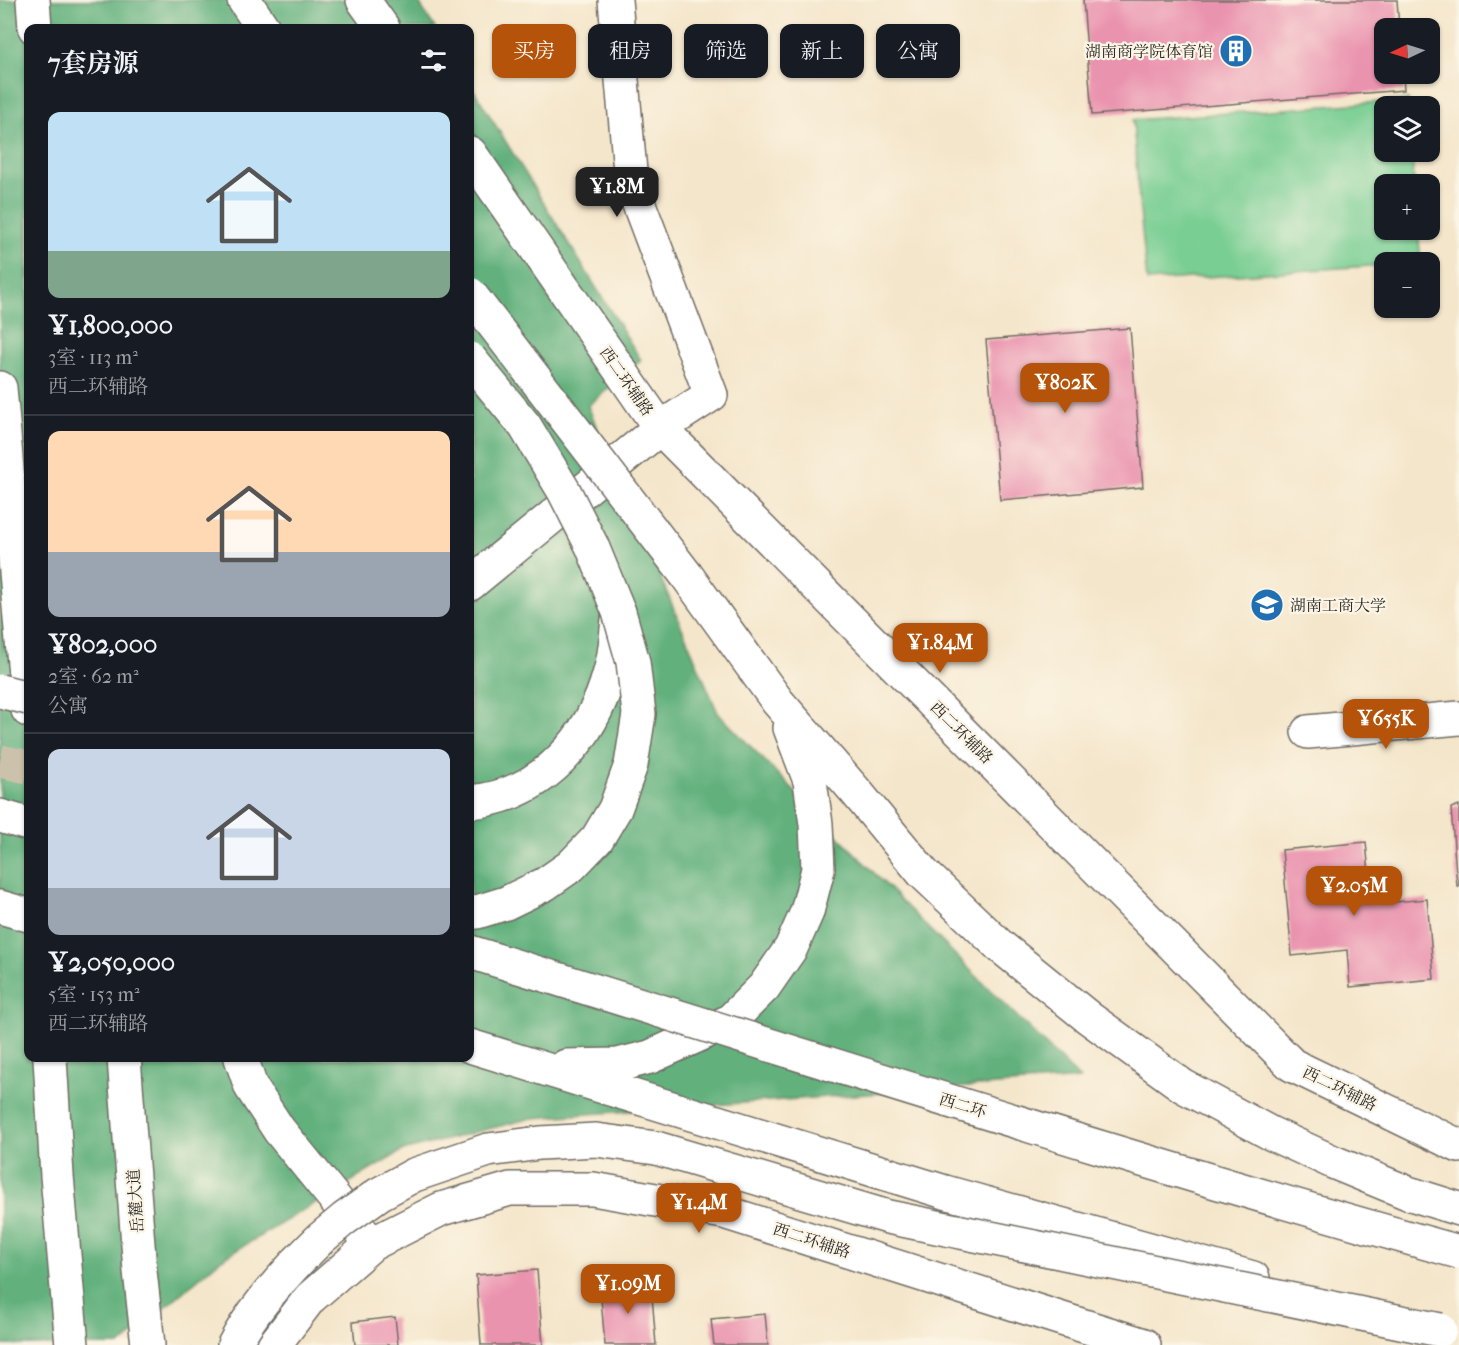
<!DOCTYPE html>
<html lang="zh">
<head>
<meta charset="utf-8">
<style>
  body { margin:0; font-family:"IM FELL French Canon","Noto Serif SC",serif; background:#242831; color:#f1f3f6; height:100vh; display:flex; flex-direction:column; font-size:22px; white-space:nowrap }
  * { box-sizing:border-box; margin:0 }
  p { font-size:20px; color:#9ea1a6 }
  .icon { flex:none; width:33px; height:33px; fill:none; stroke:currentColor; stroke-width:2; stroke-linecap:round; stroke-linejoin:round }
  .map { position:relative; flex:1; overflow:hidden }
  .panel { position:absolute; left:24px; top:24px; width:450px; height:1038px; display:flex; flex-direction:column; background:#171b24; border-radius:12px; box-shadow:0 2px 4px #0004 }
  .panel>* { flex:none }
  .banner { position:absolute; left:492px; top:24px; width:570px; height:54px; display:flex; gap:12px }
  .needle { width:39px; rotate:266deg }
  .buttons { position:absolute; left:1374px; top:18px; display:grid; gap:12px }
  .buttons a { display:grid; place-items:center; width:66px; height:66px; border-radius:12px; background:#171b24; box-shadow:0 2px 4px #0004; font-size:30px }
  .price { position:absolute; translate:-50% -51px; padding:0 14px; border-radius:12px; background:#b45309; color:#fff; font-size:20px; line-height:39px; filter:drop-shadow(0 2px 3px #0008) }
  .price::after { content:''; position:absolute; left:50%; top:36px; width:18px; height:14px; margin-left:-9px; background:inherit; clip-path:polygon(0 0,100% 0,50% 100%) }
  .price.current { background:#222; color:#fff }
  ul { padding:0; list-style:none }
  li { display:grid; align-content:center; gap:12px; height:318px; padding:0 24px }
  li+li { border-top:2px solid #363941 }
  li span { display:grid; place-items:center; height:186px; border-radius:12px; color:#555 }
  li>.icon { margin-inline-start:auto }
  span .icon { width:108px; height:108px; fill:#fffc; stroke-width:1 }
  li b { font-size:26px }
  h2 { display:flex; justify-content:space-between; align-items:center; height:72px; padding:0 24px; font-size:26px }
  .chip { padding:0 21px; border-radius:12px; background:#171b24; box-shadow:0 2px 4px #0004; font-size:21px; line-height:54px }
  .chip.current { background:#b45309; color:#fff }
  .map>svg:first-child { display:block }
  .green { fill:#78ce93; stroke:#527c5f; stroke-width:1.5 }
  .forest { fill:#62b17d; stroke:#466e54; stroke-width:1.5 }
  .building { fill:#ea93af }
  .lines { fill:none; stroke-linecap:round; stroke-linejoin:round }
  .minor-tunnel { stroke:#ccc1ab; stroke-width:33; stroke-dasharray:33 16; stroke-linecap:butt }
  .minor-casing { stroke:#716c63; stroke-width:36 }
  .highway-casing { stroke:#716c63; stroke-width:36 }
  .minor { stroke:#fff; stroke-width:33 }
  .highway { stroke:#fff; stroke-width:33 }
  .highway-bridge-casing { stroke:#716c63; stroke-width:36; stroke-linecap:butt }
  .highway-bridge { stroke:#fff; stroke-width:33 }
  .labels { text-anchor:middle; stroke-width:4.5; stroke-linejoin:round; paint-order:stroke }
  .poi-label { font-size:16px; fill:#2b2b2b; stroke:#fcf5e5; text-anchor:end }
  .street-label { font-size:16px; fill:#2b2b2b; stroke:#fcf5e5 }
</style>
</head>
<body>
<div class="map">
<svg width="1459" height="1345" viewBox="0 0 1459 1345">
  <rect width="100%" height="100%" fill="#fcf5e5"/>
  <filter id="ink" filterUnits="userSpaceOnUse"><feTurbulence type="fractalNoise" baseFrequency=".0167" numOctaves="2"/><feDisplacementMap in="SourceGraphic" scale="12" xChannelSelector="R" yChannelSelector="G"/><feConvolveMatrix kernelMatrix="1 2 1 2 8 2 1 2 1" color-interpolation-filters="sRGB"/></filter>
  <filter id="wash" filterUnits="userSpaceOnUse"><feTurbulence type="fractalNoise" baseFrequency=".008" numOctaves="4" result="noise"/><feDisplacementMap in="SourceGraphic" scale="24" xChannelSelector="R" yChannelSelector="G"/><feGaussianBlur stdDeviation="1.35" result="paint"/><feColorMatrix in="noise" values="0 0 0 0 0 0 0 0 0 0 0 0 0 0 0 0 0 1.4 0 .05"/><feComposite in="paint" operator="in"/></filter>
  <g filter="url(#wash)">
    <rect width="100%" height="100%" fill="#f4e6cb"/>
    <path class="green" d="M 1408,100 L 1409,106 L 1384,106 L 1384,152 L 1412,152 L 1414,184 L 1384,184 L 1384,230 L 1418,230 L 1421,262 L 1384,262 L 1384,265 L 1147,281 L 1139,200 L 1133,120 Z"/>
    <path class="forest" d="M 0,0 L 417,0 L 435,28 L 28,28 L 28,1058 L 470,1058 L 470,84 L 641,360 L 588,406 L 718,713 L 925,925 L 1080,1079 L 532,1118 L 402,1151 L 220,1260 L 121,1345 L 0,1345 Z"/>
    <g id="blocks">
      <path class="building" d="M 1083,0 L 1397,0 L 1399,28 L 1384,28 L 1384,74 L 1403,74 L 1404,90 L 1092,115 Z
        M 1130,328 L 1143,487 L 1000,500 L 986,340 Z
        M 1459,805 L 1459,886 L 1457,886 L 1451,808 Z
        M 1366,842 L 1372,904 L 1427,899 L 1434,979 L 1350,987 L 1347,950 L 1292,956 L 1282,850 Z
        M 537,1270 L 543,1345 L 481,1345 L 476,1275 Z
        M 651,1283 L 656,1345 L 605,1345 L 600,1287 Z
        M 765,1314 L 768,1345 L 714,1345 L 711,1319 Z
        M 395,1317 L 398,1345 L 355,1345 L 353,1322 Z"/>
    </g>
  </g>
  <g filter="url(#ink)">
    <use href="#blocks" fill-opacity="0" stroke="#716c63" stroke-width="1.5"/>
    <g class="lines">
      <path class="minor-tunnel" d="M 0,761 L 28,767"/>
      <defs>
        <path id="minor" d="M 363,0 L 383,28
          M 470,153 L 660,428 L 1292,1065 L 1459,1146
          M 470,584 L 660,428 L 711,395 L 631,183 L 615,0
          M 1308,732 L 1459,718
          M 241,1058 L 251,1087 L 279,1130 L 366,1237
          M 274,1345 L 310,1298 L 372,1244 L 441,1209 L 510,1189 L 593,1189 L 724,1212 L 1144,1345"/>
        <path id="highway" d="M 33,0 L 35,28
          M 244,0 L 263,28
          M 0,388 L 28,710
          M 687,576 L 778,702 L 858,794 L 923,873 L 1000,946 L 1089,1018 L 1183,1086 L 1270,1133 L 1333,1162 L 1408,1193 L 1459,1209
          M 470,802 C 542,796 592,739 610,672 C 616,653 616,632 619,612
          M 0,816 L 28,824
          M 0,907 L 28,915
          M 470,1046 L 945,1192 L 1253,1278
          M 50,1058 L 57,1176 L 72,1345
          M 124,1058 L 140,1271 L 148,1345
          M 566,1066 L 618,1065 L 650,1057 L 730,1021 L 764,987 L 791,948 L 807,912 L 818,869 L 816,824 L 810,781 L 790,728
          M 234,1345 C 250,1314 274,1287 297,1262"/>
      </defs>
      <use href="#minor" class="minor-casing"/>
      <use href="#highway" class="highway-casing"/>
      <use href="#minor" class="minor"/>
      <use href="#highway" class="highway"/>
      <defs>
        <path id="highway-bridge" d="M 470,294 L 687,576
          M 470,359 L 525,426 L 564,491 L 592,546 L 619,612 L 633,662 L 639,714 L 631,765 L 615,809 L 597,839 L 571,866 L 545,884 L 506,903 L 477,912 L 470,913
          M 0,691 L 28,698
          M 470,952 C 799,1053 1127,1160 1459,1252
          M 297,1262 L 320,1239 L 344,1219 L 379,1194 L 414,1175 L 488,1150 L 540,1143 L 596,1140 L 656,1148 L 888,1217 L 1440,1330"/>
      </defs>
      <use href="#highway-bridge" class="highway-bridge-casing"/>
      <use href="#highway-bridge" class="highway-bridge"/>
    </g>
  </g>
  <defs>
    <symbol id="building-disc" viewBox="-11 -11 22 22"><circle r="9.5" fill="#1f6fb2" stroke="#fcf5e5"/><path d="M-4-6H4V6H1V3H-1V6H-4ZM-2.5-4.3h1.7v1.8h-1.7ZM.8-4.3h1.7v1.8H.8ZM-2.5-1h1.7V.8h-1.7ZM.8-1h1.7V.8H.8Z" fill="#fff"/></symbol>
    <symbol id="school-disc" viewBox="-11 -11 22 22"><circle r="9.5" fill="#1f6fb2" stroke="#fcf5e5"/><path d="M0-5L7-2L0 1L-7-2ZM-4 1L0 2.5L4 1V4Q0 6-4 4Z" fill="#fff"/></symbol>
  </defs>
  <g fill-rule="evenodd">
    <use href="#building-disc" x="1217" y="32" width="38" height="38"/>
    <use href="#school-disc" x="1248" y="586" width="38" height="38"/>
  </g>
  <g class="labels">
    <g class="poi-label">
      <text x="1213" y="57">湖南商学院体育馆</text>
      <text x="1290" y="611" text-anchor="start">湖南工商大学</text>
    </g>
    <g class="street-label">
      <text transform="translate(627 381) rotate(55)" y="6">西二环辅路</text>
      <text transform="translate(962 732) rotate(45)" y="6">西二环辅路</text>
      <text transform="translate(1340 1088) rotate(26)" y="6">西二环辅路</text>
      <text transform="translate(963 1105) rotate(17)" y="6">西二环</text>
      <text transform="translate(135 1201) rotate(-94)" y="6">岳麓大道</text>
      <text transform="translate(812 1240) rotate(18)" y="6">西二环辅路</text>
    </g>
  </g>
</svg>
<div class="buttons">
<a><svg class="needle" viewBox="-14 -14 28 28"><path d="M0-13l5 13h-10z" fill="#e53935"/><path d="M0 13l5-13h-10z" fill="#9ea1a6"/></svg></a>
<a><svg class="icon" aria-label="layers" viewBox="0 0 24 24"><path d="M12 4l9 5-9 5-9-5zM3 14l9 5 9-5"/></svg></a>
<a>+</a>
<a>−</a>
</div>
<b class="price current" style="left:617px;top:218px">¥1.8M</b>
<b class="price" style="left:1065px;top:414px">¥802K</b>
<b class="price" style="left:940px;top:674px">¥1.84M</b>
<b class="price" style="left:1386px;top:750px">¥655K</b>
<b class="price" style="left:1354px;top:917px">¥2.05M</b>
<b class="price" style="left:699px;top:1234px">¥1.4M</b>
<b class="price" style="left:628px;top:1315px">¥1.09M</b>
<div class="banner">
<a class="chip current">买房</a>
<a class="chip">租房</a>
<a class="chip">筛选</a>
<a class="chip">新上</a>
<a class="chip">公寓</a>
</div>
<section class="panel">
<h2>7套房源<svg class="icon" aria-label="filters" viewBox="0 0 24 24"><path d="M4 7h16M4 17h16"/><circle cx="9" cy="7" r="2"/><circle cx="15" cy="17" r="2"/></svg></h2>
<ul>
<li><span style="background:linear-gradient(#bfe0f5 75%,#7fa58c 0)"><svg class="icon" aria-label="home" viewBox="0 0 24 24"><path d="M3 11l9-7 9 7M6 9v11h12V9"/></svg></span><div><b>¥1,800,000</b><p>3室 · 113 m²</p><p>西二环辅路</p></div></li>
<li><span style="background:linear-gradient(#ffd9b3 65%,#9aa5b1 0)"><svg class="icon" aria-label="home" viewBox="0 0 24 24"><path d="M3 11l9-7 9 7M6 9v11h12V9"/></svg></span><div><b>¥802,000</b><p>2室 · 62 m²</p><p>公寓</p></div></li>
<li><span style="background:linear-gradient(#c9d6e8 75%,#9aa5b1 0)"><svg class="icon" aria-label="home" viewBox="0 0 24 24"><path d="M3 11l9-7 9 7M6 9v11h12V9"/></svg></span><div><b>¥2,050,000</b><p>5室 · 153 m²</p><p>西二环辅路</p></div></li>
</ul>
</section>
</div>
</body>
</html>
